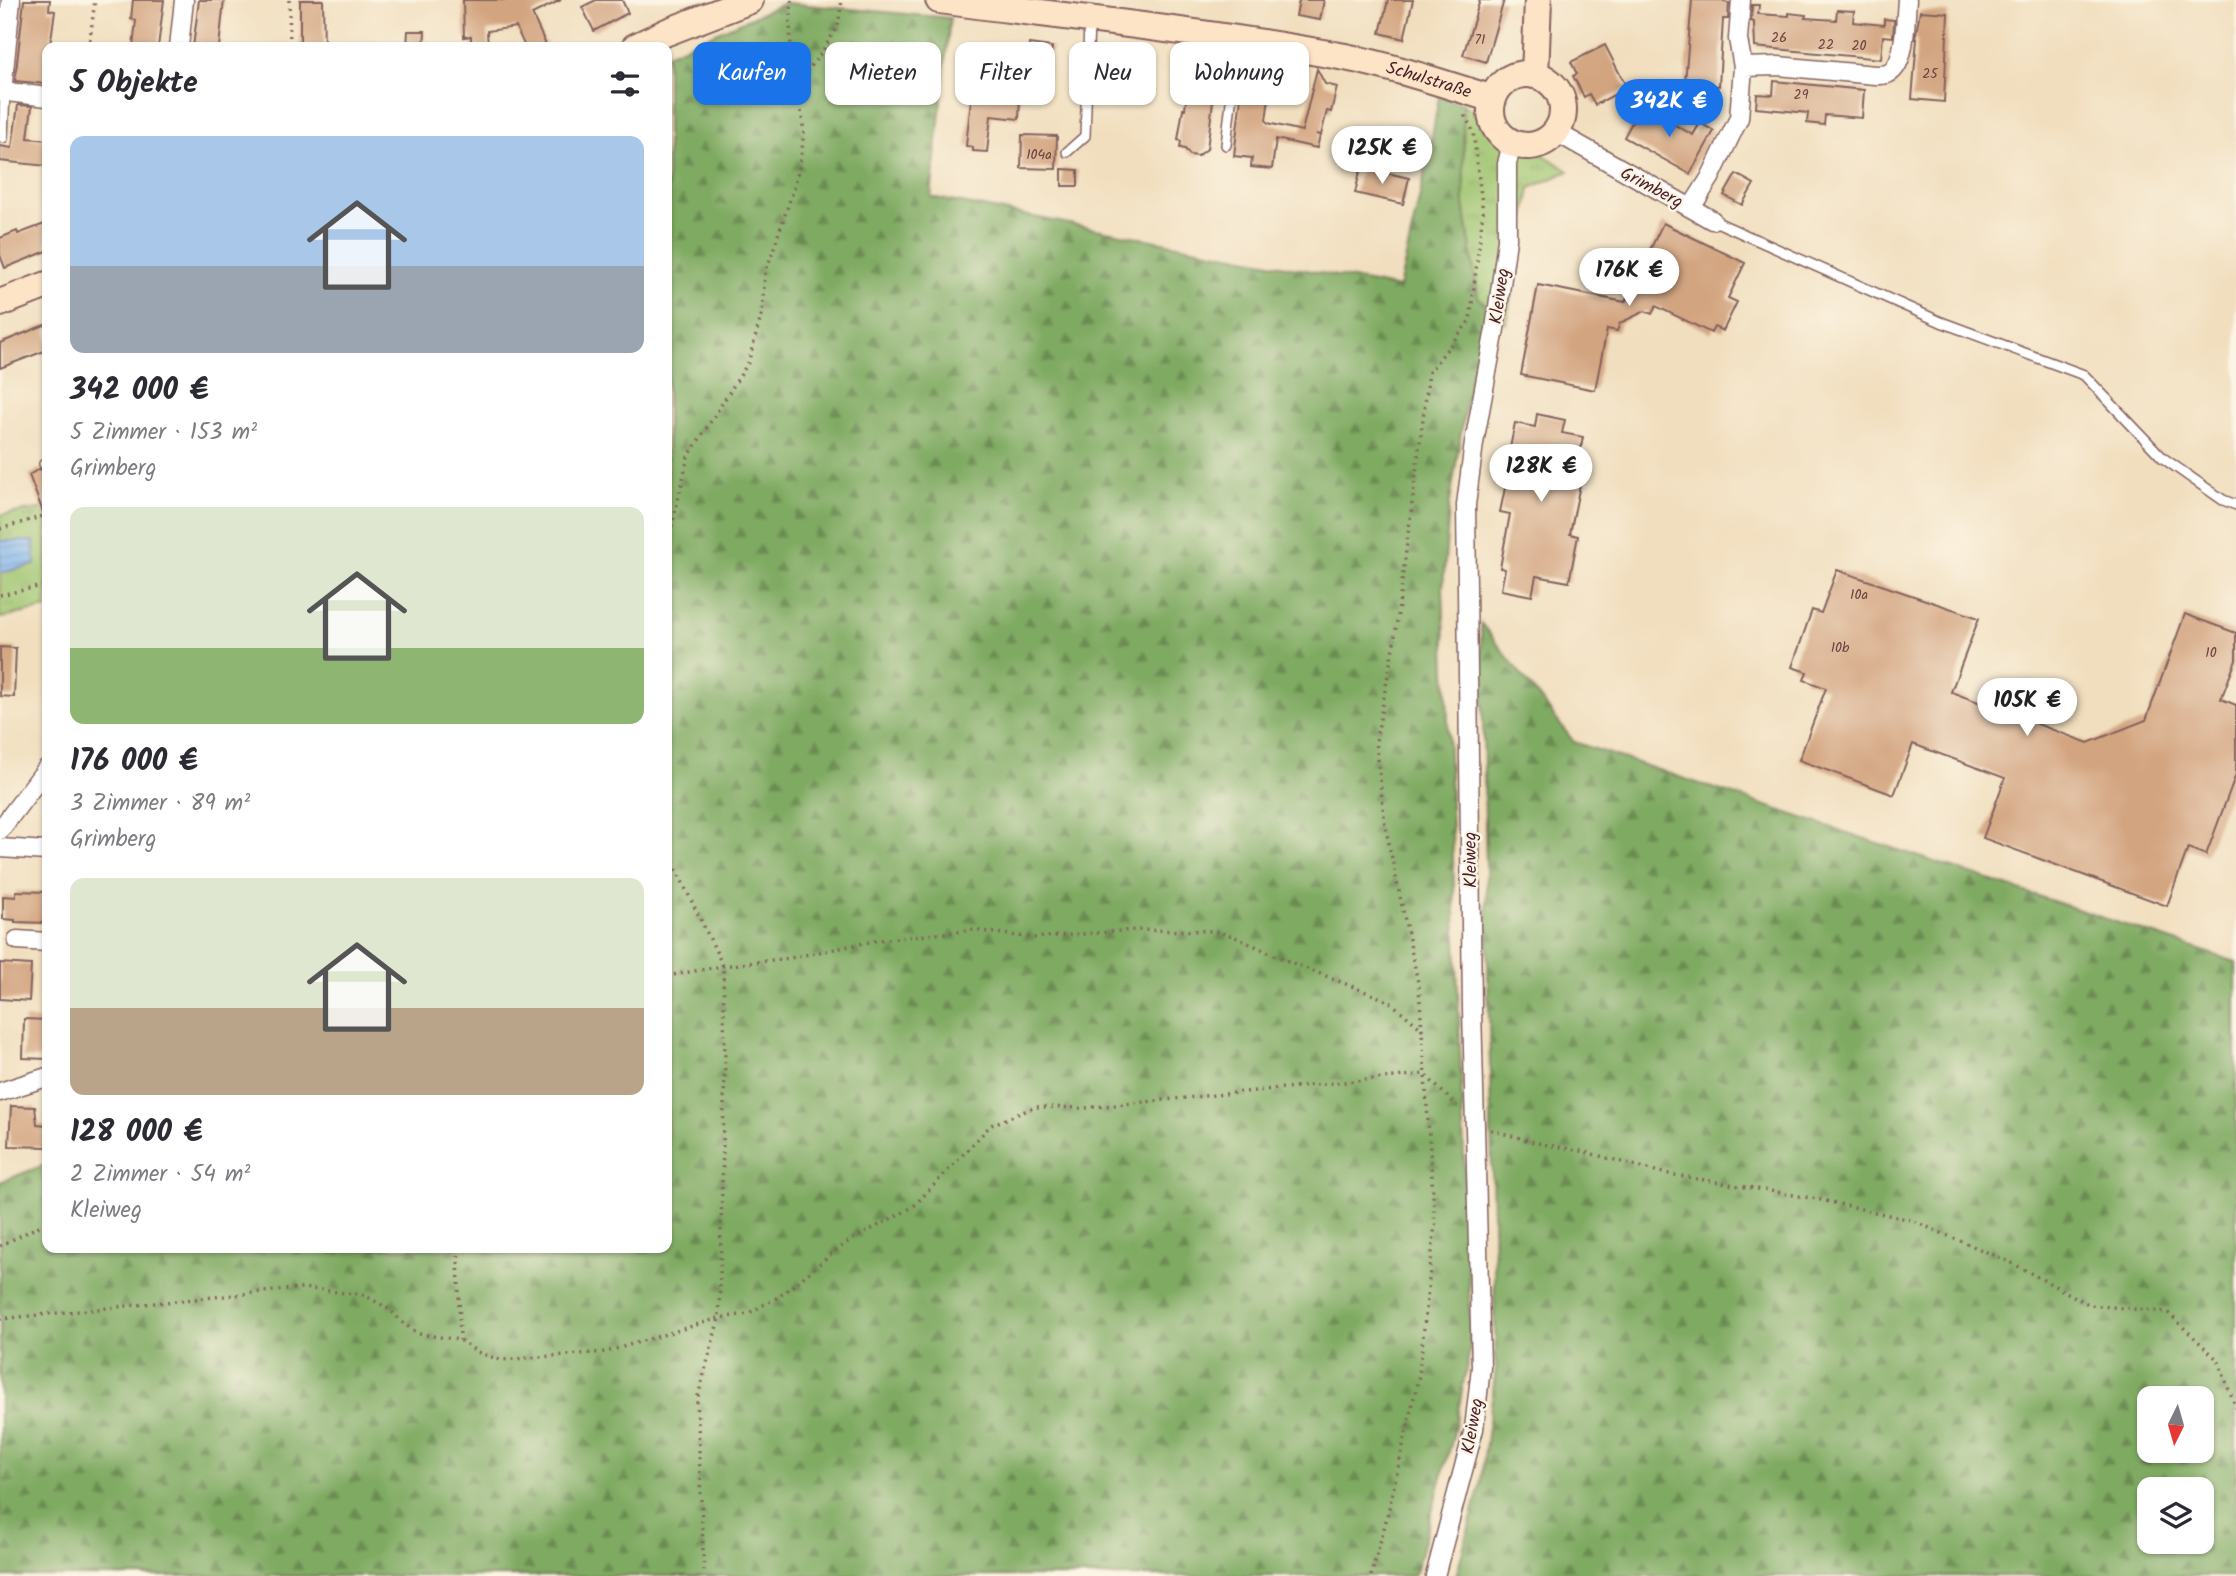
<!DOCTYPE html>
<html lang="de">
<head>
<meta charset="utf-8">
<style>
  body { margin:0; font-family:Kalam,sans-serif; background:#f2f2f3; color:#2b2b33; height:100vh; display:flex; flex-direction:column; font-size:26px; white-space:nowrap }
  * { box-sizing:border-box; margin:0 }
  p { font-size:23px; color:#7c7c81 }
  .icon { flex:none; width:38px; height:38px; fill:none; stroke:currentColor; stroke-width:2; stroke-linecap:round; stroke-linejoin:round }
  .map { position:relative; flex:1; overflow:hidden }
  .panel { position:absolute; left:42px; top:42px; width:630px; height:1211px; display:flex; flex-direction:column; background:#fff; border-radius:14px; box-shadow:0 2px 5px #0004 }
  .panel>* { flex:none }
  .guide { position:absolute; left:693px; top:42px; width:665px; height:63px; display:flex; gap:14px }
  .needle { width:46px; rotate:185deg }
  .controls { position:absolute; left:2137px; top:1386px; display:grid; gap:14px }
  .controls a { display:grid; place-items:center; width:77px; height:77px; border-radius:14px; background:#fff; box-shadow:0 2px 5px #0004; font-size:35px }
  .price { position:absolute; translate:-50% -60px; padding:0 16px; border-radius:24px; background:#fff; color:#222; font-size:23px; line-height:46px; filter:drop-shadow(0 2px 4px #0008) }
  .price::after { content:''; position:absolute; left:50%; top:42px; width:21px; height:16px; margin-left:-10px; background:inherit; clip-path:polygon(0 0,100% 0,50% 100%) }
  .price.on { background:#1a73e8; color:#fff }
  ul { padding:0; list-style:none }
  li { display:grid; align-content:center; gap:14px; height:371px; padding:0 28px }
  li span { display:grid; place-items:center; height:217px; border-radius:14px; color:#555 }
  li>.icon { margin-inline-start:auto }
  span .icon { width:126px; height:126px; fill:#fffc; stroke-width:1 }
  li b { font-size:30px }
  h2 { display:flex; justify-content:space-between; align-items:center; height:84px; padding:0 28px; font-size:30px }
  .pill { padding:0 24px; border-radius:14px; background:#fff; box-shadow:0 2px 5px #0004; font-size:24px; line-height:63px }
  .pill.on { background:#1a73e8; color:#fff }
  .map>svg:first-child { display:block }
  .grass { fill:url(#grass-tufts); stroke:#74724d; stroke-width:2 }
  .forest { fill:url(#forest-firs); stroke:#646446; stroke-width:2; fill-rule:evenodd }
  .water { fill:url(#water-rules); stroke:#666a8d; stroke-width:2 }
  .building { fill:#d3a480 }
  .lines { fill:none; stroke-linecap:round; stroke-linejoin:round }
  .lane-casing { stroke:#84625e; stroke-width:12 }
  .street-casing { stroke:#84625e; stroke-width:21 }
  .secondary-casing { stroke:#84625e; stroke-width:30 }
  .path { stroke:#84625e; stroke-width:3.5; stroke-dasharray:2 5; stroke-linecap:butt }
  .lane { stroke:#fff; stroke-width:9 }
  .street { stroke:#fff; stroke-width:18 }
  .secondary { stroke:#fee4c6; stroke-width:26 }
  .labels { text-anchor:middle; stroke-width:5; stroke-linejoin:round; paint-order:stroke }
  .number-label { font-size:14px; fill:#6c4040 }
  .street-label { font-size:18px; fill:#4a1f2b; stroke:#fcf5e5 }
</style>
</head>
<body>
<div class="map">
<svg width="2236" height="1576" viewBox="0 0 2236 1576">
  <defs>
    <pattern id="grass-tufts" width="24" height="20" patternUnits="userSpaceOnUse" patternTransform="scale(1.75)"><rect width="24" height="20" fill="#9fc46f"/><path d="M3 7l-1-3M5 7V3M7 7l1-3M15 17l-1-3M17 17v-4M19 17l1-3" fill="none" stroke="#8aa860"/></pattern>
    <pattern id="forest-firs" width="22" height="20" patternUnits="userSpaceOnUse" patternTransform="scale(1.75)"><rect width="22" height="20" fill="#7faa62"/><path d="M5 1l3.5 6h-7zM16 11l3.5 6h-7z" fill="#6a8a51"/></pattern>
    <pattern id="water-rules" width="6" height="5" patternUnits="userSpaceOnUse" patternTransform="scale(1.75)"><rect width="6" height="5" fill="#81b5ef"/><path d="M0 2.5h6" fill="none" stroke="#6c93c2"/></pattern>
  </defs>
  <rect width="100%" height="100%" fill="#fcf5e5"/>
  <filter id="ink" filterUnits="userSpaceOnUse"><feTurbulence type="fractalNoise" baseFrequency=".0143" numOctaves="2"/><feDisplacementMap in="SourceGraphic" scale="14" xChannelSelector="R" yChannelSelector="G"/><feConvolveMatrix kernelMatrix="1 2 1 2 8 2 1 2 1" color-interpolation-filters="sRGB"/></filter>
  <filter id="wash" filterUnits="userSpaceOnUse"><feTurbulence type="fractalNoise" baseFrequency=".00686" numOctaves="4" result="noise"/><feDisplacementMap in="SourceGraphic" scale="28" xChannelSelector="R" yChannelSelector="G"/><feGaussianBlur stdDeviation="1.57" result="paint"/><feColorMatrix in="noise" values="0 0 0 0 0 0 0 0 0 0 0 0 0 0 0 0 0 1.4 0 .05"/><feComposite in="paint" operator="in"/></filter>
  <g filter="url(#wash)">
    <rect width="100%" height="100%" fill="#f1debe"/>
    <path class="grass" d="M 1463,104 L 1569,171 L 1530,188 L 1506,324 L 1478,297 L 1464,204 Z
      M 47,508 L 47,608 L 0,618 L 0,515 Z"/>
    <path class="forest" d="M 785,3 L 950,18 L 931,197 L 1399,288 L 1429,155 L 1439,96 L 1463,104 L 1464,204 L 1478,297 L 1488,308 L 1467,395 L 1449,508 L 1443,588 L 1471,1344 L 1453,1437 L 1414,1576 L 0,1576 L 0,1182 L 47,1164 L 47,1248 L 667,1248 L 667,54 Z
      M 1481,623 L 1574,742 L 2236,962 L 2236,1576 L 1456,1576 L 1480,1486 L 1496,1369 ZM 2149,1398 L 2202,1398 L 2202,1451 L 2149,1451 ZM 2149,1489 L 2202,1489 L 2202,1542 L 2149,1542 Z"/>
    <path class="water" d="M 0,541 L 34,541 L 35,565 L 0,573 Z"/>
    <g id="blocks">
      <path class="building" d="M 24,0 L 50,0 L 49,10 L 55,11 L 50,47 L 47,47 L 46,84 L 15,81 Z
        M 133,0 L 164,0 L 158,47 L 133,47 L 136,20 L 131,19 Z
        M 199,0 L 224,0 L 219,47 L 193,47 Z
        M 300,0 L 323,0 L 324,47 L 300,47 Z
        M 463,0 L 561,0 L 532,14 L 547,47 L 525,47 L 516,27 L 487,31 L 488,47 L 471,47 L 471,36 L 464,37 Z
        M 596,0 L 622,0 L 628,13 L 594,31 L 582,7 Z
        M 1299,0 L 1324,0 L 1320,20 L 1296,16 Z
        M 1388,0 L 1413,0 L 1404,39 L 1380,33 Z
        M 1480,0 L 1504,0 L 1486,62 L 1463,55 Z
        M 1692,0 L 1724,0 L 1724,2 L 1729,3 L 1728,19 L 1723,19 L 1719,86 L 1685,83 Z
        M 1752,5 L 1759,5 L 1758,14 L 1789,16 L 1789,13 L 1806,15 L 1805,18 L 1836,20 L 1837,10 L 1854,11 L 1853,22 L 1884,25 L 1884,19 L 1894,20 L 1893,37 L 1883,36 L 1881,59 L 1755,47 L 1754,22 L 1751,21 Z
        M 1920,11 L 1948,13 L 1944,102 L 1912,99 L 1917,39 L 1915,39 Z
        M 408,31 L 425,31 L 424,47 L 407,47 Z
        M 1029,44 L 1052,47 L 1048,74 L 1037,73 L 1034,94 L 1019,91 L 1024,53 L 1028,54 Z
        M 1605,45 L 1627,88 L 1595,105 L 1589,94 L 1584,97 L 1573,76 L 1577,74 L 1571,62 Z
        M 1191,65 L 1207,67 L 1204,92 L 1214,93 L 1207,149 L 1198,156 L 1190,155 L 1185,149 L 1180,148 L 1181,141 L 1178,140 L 1183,109 L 1185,109 Z
        M 1115,66 L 1145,70 L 1143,89 L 1094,83 L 1094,69 Z
        M 1317,69 L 1325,84 L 1337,87 L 1331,112 L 1327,111 L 1321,135 L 1316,134 L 1320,135 L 1317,148 L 1276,139 L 1272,169 L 1251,167 L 1252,158 L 1234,156 L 1241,97 L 1253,98 L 1256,74 L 1272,76 L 1266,120 L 1268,123 L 1302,131 Z
        M 1774,81 L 1864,90 L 1862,118 L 1825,115 L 1824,125 L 1807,123 L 1808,113 L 1756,108 L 1757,94 L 1773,95 Z
        M 972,91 L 1020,96 L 1019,119 L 991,116 L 987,152 L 973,151 L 973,147 L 966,146 Z
        M 18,105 L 32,106 L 28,138 L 47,140 L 47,166 L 0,161 L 0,146 L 12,148 Z
        M 1641,106 L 1693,135 L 1700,123 L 1714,131 L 1690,174 L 1624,137 Z
        M 1022,135 L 1057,136 L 1056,169 L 1021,168 Z
        M 1361,167 L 1409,178 L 1403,204 L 1355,193 Z
        M 1062,169 L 1078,170 L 1078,186 L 1062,186 Z
        M 1736,174 L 1754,184 L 1742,205 L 1724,195 Z
        M 47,223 L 47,251 L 5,268 L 0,255 L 0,238 L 17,231 L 18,234 Z
        M 1663,223 L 1745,263 L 1728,298 L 1737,302 L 1723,331 L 1714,327 L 1711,333 L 1656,306 L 1652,314 L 1645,311 L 1620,323 L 1617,331 L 1607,329 L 1595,390 L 1521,375 L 1538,285 L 1625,302 Z
        M 47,324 L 47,350 L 0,368 L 0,343 Z
        M 1537,414 L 1565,420 L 1562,433 L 1583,437 L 1579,458 L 1585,460 L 1570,534 L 1578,536 L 1569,582 L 1536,576 L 1532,596 L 1501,590 L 1505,569 L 1500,568 L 1510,514 L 1500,512 L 1509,469 L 1506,468 L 1515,423 L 1535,427 Z
        M 39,469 L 45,471 L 47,476 L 47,519 L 46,520 L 29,475 Z
        M 1837,570 L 1979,618 L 1951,692 L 2088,743 L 2146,720 L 2185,614 L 2236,633 L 2236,660 L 2221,699 L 2236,705 L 2236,774 L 2206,855 L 2188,848 L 2167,906 L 1983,838 L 2005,778 L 1913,744 L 1894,795 L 1799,760 L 1826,688 L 1804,680 L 1807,672 L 1792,667 L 1812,610 L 1821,613 Z
        M 0,647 L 16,648 L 14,697 L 0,696 Z
        M 16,891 L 47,892 L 47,923 L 15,922 L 15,920 L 3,919 L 3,896 L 16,897 Z
        M 0,963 L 31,965 L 29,1001 L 0,999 Z
        M 24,1019 L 47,1020 L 47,1059 L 23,1058 Z
        M 11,1106 L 35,1107 L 37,1124 L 47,1125 L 47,1147 L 9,1146 Z"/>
    </g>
  </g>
  <g filter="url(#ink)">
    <use href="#blocks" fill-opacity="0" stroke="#84625e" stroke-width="2"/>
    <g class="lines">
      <defs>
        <path id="lane" d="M 3,138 L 5,92
          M 1226,145 L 1238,42
          M 1067,152 L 1085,136 L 1089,22
          M 1712,220 L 1941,322 L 2084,375 L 2163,458 L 2223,500 L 2236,505
          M 44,464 L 47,462"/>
        <path id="street" d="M 179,47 L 184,0
          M 1743,67 L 1778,66 L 1875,75 C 1879,75 1883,75 1887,74 C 1907,67 1905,18 1907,0
          M 0,91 L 47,97
          M 2,92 L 11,0
          M 1556,132 L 1712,220
          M 1691,208 L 1710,178 L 1739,118 L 1743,67 L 1738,39 L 1741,0
          M 0,830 L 47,768
          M 0,848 L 47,851
          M 17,940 L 47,942
          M 0,1092 L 47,1077
          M 1435,1576 L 1474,1429 L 1481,1367 L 1472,1008 L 1466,505 L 1474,443 L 1495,329 L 1507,240 L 1507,164 L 1512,143"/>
        <g id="secondary">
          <path id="s1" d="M 939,0 C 1074,18 1211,32 1345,57 C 1395,67 1444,84 1493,99"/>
          <path d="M 635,47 L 667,32 L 750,0"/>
          <circle cx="1527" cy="110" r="36"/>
          <path d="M 1535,75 L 1538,0"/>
          <path d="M 0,303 L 47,285"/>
        </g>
      </defs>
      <use href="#lane" class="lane-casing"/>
      <use href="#street" class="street-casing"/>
      <use href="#secondary" class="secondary-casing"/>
      <path class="path" d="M 289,0 L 290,47
        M 89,47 L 95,0
        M 798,83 L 821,53 L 838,26 L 842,0
        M 0,529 L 47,515
        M 667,547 L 688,457 L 748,363 L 762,313 L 765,274 L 795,185 L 801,158 L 804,131 L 791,45 L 790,22 L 792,0
        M 0,595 L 47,585
        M 667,850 L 723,966 L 725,1059 L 719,1318 L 697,1400 L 704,1576
        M 667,976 L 723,966 L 790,958 L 879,940 L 974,930 L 1032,938 L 1135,930 L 1214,931 L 1233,936 L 1290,962 L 1389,1001 L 1423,1030
        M 1491,1130 L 1538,1143 L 1585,1152 L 1663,1173 L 1817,1199 L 1911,1220 L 2010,1262 L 2090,1305 L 2167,1312 L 2218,1360 L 2236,1408
        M 0,1246 L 47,1222
        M 458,1248 L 460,1340
        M 0,1319 L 302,1288 L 364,1295 L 389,1309 L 404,1324 L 419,1334 L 460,1340 L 477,1352 L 500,1360 L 606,1352 L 719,1318 L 747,1314 L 780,1296 L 844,1244 L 913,1207 L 991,1125 L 1035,1107 L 1085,1108 L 1424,1074 L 1457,1106
        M 1371,1576 L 1387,1517 L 1419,1375 L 1435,1224 L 1419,987 L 1385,825 L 1376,741 L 1395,636 L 1429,372 L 1470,320 L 1483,212 L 1473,131 L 1465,116 L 1467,111"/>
      <use href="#lane" class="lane"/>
      <use href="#street" class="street"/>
      <use href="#secondary" class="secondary"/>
    </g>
  </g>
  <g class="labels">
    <g class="number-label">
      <text x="1779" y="42">26</text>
      <text x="1480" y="44">71</text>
      <text x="1826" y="49">22</text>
      <text x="1859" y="50">20</text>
      <text x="1930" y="78">25</text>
      <text x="1801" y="99">29</text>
      <text x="1039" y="159">104a</text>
      <text x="1859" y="599">10a</text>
      <text x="1840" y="652">10b</text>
      <text x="2211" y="657">10</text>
    </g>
    <g class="street-label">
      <text dy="6" stroke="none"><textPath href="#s1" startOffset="497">Schulstraße</textPath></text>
      <text transform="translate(1652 187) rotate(28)" y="6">Grimberg</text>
      <text transform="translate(1499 296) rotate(-82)" y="6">Kleiweg</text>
      <text transform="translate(1470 860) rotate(-91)" y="6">Kleiweg</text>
      <text transform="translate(1472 1426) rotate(-80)" y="6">Kleiweg</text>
    </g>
  </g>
</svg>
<div class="controls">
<a><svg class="needle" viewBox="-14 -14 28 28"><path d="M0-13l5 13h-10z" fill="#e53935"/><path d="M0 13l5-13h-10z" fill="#7c7c81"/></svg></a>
<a><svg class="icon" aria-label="layers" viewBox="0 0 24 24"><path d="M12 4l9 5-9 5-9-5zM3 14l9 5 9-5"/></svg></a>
</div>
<b class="price on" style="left:1669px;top:139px">342K €</b>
<b class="price" style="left:1382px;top:186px">125K €</b>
<b class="price" style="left:1629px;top:308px">176K €</b>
<b class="price" style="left:1541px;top:504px">128K €</b>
<b class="price" style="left:2027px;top:738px">105K €</b>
<div class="guide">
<a class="pill on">Kaufen</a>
<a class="pill">Mieten</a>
<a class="pill">Filter</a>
<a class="pill">Neu</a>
<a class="pill">Wohnung</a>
</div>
<section class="panel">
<h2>5 Objekte<svg class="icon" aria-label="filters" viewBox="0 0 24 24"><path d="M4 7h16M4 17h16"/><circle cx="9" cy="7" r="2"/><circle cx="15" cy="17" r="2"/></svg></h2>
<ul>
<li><span style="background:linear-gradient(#a9c7e8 60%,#9aa5b1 0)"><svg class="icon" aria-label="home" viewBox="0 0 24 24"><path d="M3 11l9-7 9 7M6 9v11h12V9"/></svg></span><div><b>342 000 €</b><p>5 Zimmer · 153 m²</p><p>Grimberg</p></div></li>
<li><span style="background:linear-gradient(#dfe7d0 65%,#8fb573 0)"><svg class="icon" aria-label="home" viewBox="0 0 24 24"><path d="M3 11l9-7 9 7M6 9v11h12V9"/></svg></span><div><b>176 000 €</b><p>3 Zimmer · 89 m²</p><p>Grimberg</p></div></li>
<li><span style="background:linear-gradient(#dfe7d0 60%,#b9a48a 0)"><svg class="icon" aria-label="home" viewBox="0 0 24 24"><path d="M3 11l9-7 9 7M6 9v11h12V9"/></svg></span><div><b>128 000 €</b><p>2 Zimmer · 54 m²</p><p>Kleiweg</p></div></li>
</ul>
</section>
</div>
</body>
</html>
